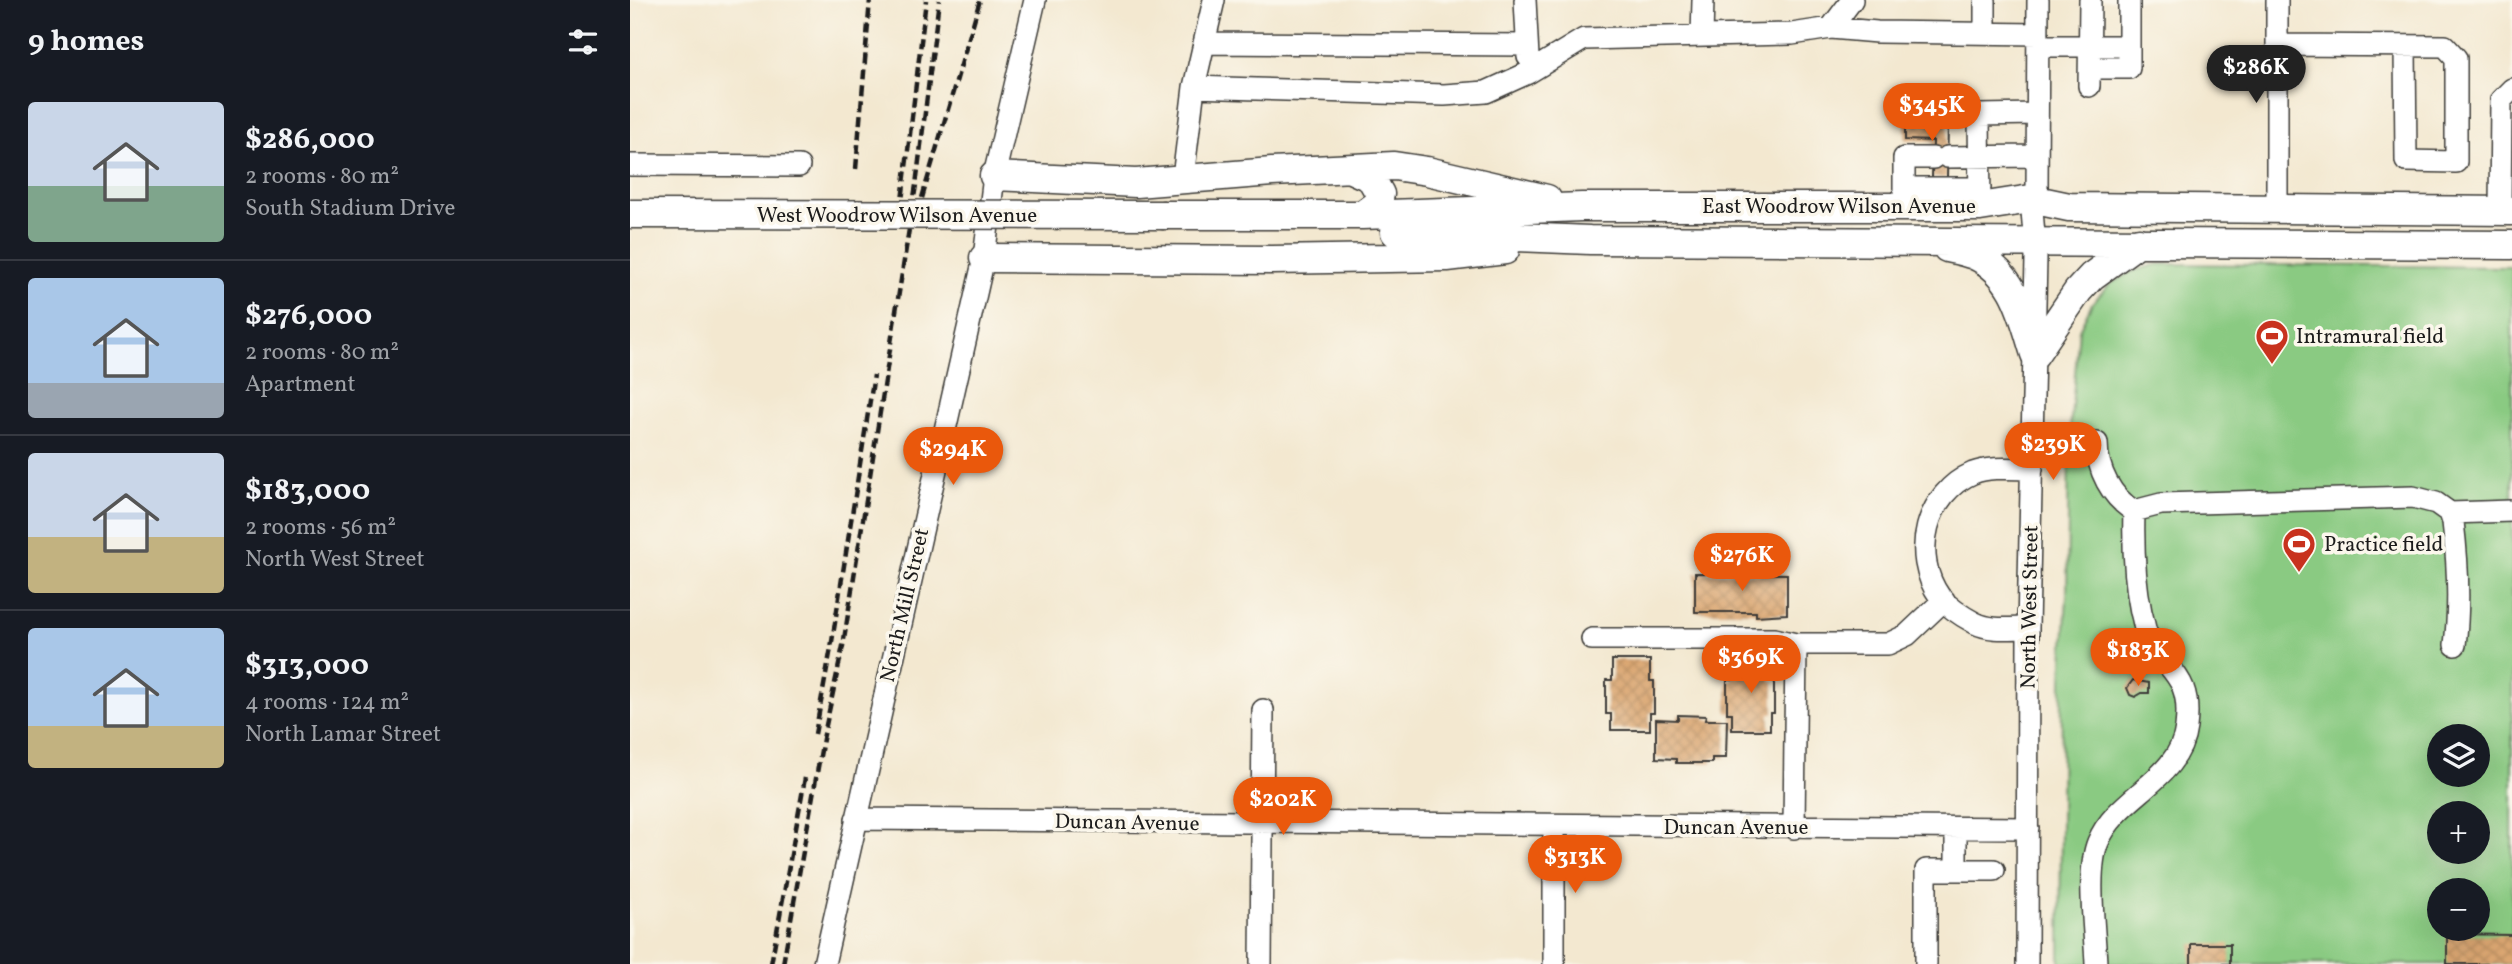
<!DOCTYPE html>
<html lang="en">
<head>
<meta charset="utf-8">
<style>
  body { margin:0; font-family:Vollkorn,serif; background:#20242c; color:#f1f3f6; height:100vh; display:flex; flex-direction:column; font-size:26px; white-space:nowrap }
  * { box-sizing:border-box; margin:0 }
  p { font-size:23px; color:#9ea1a6 }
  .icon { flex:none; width:38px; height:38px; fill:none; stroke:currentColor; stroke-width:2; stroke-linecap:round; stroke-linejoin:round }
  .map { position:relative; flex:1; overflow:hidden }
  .side { display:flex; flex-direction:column; background:#171b24; width:630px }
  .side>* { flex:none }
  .buttons { position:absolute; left:1797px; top:724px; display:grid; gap:14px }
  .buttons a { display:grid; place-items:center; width:63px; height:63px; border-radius:50%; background:#171b24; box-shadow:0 7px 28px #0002; font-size:35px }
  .price { position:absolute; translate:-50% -60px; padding:0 16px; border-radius:24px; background:#ea580c; color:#fff; font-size:23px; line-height:46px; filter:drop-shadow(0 2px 4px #0008) }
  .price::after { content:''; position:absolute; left:50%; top:42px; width:21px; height:16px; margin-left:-10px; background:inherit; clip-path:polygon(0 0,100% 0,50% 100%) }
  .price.current { background:#222; color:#fff }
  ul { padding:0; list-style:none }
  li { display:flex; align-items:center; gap:21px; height:175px; padding:0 28px }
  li+li { border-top:2px solid #363941 }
  li span { display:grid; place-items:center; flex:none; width:196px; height:140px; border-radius:7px; color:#555 }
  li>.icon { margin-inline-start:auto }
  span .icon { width:84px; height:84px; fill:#fffc; stroke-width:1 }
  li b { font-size:30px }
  h2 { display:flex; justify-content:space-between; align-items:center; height:84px; padding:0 28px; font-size:30px }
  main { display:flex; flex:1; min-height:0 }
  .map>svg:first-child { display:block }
  .green { fill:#8aca82; stroke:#53734f; stroke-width:2; fill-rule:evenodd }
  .building { fill:url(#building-cross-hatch) }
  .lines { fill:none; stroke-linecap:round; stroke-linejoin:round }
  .minor-casing { stroke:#3c3b37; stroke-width:24 }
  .major-casing { stroke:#3c3b37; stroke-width:31 }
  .minor { stroke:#fff; stroke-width:21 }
  .major { stroke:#fff; stroke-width:28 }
  .rail { stroke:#1c1c1c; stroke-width:4.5; stroke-dasharray:10 5; stroke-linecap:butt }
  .major-bridge-casing { stroke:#3c3b37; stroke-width:31; stroke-linecap:butt }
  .major-bridge { stroke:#fff; stroke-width:28 }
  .labels { text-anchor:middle; stroke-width:7; stroke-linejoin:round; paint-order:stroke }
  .street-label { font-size:21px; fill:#1c1c1c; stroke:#fbf7ec }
  .poi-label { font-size:21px; fill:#1c1c1c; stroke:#fbf7ec; text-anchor:start }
</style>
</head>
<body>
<main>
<section class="side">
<h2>9 homes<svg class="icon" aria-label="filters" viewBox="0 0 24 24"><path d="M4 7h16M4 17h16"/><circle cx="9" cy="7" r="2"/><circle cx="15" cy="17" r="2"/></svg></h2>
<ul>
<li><span style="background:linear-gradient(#c9d6e8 60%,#7fa58c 0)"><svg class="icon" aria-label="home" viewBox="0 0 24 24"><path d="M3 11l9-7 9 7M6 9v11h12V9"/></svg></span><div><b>$286,000</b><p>2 rooms · 80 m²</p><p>South Stadium Drive</p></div></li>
<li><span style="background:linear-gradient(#a9c7e8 75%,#9aa5b1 0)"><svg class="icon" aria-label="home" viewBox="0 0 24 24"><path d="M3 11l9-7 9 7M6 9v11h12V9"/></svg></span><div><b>$276,000</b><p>2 rooms · 80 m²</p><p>Apartment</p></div></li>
<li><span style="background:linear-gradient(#c9d6e8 60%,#c2b280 0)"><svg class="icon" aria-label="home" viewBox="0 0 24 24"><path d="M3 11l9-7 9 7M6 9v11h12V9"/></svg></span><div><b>$183,000</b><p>2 rooms · 56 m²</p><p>North West Street</p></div></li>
<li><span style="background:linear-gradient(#a9c7e8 70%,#c2b280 0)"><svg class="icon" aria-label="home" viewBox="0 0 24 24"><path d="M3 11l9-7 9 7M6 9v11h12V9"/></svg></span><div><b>$313,000</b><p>4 rooms · 124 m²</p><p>North Lamar Street</p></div></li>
</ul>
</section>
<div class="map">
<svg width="1882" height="964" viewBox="0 0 1882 964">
  <defs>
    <pattern id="building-cross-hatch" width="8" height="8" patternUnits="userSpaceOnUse" patternTransform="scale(1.75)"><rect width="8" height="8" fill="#daa671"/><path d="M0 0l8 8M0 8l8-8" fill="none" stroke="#ba8e61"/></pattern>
  </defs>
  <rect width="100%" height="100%" fill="#fbf7ec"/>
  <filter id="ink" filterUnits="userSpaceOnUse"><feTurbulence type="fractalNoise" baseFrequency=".0143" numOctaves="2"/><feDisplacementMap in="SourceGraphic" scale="14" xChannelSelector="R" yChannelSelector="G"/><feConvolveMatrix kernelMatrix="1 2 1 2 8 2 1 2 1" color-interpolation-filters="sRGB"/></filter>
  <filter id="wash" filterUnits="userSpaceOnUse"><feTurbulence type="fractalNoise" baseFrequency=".00686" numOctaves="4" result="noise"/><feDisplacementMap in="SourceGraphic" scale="28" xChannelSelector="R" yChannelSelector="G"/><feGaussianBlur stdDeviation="1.57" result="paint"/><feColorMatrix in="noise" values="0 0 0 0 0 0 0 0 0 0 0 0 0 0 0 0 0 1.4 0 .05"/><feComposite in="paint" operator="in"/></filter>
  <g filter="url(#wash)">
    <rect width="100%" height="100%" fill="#f3e8d0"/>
    <path class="green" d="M 1528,264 L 1882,267 L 1882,964 L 1430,964 L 1432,680 L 1437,595 L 1439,440 L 1449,330 L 1462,303 L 1480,284 L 1503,271 ZM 1810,737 L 1848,737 L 1848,775 L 1810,775 ZM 1810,814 L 1848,814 L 1848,852 L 1810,852 ZM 1810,891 L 1848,891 L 1848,929 L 1810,929 Z"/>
    <g id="blocks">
      <path class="building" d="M 1275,122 L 1318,122 L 1317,178 L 1302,178 L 1303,141 L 1275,140 Z
        M 1065,573 L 1157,574 L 1157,614 L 1126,616 L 1126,612 L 1065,612 Z
        M 1102,659 L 1140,659 L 1140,681 L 1144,681 L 1144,713 L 1140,713 L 1140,730 L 1102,730 L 1102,713 L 1097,713 L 1097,680 L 1102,680 Z
        M 982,660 L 1020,660 L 1020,681 L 1024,681 L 1024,713 L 1020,713 L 1020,730 L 981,730 L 981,714 L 976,714 L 976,680 L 982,680 Z
        M 1503,680 L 1519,683 L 1519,693 L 1512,693 L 1505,697 L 1500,695 L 1497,688 Z
        M 1048,715 L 1076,716 L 1075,720 L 1097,720 L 1096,758 L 1082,758 L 1082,763 L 1046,763 L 1046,759 L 1026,758 L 1026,719 L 1048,720 Z
        M 1817,934 L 1882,935 L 1882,964 L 1817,964 Z
        M 1561,944 L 1600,944 L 1600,964 L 1561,964 Z"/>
    </g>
  </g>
  <g filter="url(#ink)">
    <use href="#blocks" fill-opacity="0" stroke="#3c3b37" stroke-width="2"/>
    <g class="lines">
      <defs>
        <path id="minor" d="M 895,0 L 898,57
          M 1201,28 L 1247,32 L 1408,34
          M 1355,32 L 1355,0
          M 1072,36 L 1073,0
          M 574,43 L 897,45
          M 1647,45 L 1815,46 L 1826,58 L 1826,162 L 1776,161 L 1775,46
          M 1408,46 L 1499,46
          M 1460,68 L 1499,68 L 1499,0
          M 1459,86 L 1460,0
          M 564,87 L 814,95 L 856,92 L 898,73 L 954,39 L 1162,34 L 1201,28 L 1222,0
          M 1317,157 L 1407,156
          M 0,165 L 169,166
          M 553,178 L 564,87 L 584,0
          M 1274,188 L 1350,188
          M 1274,207 L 1274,158 L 1303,158
          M 1350,207 L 1349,115 L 1407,114
          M 1647,210 L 1647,0
          M 1870,211 L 1871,100 L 1882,89
          M 1403,442 L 1467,443 C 1467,470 1481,497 1504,511
          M 1820,513 L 1882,511
          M 1398,628 C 1380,628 1361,631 1345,623 C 1332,616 1319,608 1310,597 C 1280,555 1296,493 1343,473 C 1361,466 1383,469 1402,469
          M 962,639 L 1144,639 L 1166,644 L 1258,644 L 1277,635 L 1314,600
          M 226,819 L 1398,828
          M 924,826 L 924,964
          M 1164,828 L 1166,644
          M 1326,828 L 1326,870
          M 194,964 L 354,258 L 364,176 L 405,0
          M 631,964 L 633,710
          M 1296,964 L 1296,870 L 1364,870
          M 1397,964 L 1398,628 L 1406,258 L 1401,199 L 1407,191 L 1408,0
          M 1466,964 C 1465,932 1456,871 1468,842 C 1487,795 1550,780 1556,727 C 1563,671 1533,672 1516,632 C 1514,626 1513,618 1511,612 C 1504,578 1503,546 1504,511 L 1531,504 L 1783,497 L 1806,503 L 1820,513 L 1823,522 C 1828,563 1830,603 1825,645"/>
        <path id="major" d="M 721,169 L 741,178 L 750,194 L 747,204 L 732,215
          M 364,176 L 506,183 L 642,172 L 764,166 L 797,171 L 917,199
          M 534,215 L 732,215 L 952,207 L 1350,207 L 1401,199 L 1439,207 L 1882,211
          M 765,232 L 960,240 L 1882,245
          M 1317,248 C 1326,250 1336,252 1344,255 C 1385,273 1393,316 1405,354
          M 354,258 L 642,260 L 817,257 L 875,250
          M 1405,354 L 1448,291 L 1462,276 L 1509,242"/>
      </defs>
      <use href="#minor" class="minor-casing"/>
      <use href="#major" class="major-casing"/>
      <use href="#minor" class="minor"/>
      <use href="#major" class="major"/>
      <path class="rail" d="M 226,169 L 240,0
        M 292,198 L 350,0
        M 269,226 L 296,0
        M 185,734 L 201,648 L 244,375
        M 141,964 L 175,778
        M 153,964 L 193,739 L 213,646 L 286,185 L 309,0"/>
      <defs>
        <path id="major-bridge" d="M 0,214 L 534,215"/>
      </defs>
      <use href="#major-bridge" class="major-bridge-casing"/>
      <use href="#major-bridge" class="major-bridge"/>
    </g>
  </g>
  <defs>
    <symbol id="stadium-pin" viewBox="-11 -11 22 30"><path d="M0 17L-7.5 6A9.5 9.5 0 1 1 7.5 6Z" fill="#c8321e" stroke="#fbf7ec"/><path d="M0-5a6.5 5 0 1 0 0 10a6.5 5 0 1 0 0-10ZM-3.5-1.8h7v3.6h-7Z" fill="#fff"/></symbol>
  </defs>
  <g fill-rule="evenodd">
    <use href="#stadium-pin" x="1623" y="317" width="38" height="52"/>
    <use href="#stadium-pin" x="1650" y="525" width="38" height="52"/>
  </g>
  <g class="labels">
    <g class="street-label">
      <text x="1209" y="213">East Woodrow Wilson Avenue</text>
      <text x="267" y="222">West Woodrow Wilson Avenue</text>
      <text transform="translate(274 605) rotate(-77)" y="7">North Mill Street</text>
      <text transform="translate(1399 607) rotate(-89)" y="7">North West Street</text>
      <text transform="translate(497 822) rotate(1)" y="7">Duncan Avenue</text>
      <text x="1106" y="834">Duncan Avenue</text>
    </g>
    <g class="poi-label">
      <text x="1666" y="343">Intramural field</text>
      <text x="1694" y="551">Practice field</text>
    </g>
  </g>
</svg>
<div class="buttons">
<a><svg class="icon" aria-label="layers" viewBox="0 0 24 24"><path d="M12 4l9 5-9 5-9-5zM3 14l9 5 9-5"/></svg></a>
<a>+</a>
<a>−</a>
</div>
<b class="price current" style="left:1626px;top:105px">$286K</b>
<b class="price" style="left:1302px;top:143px">$345K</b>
<b class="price" style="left:1423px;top:482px">$239K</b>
<b class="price" style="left:323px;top:487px">$294K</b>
<b class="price" style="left:1112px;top:593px">$276K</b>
<b class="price" style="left:1508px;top:688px">$183K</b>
<b class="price" style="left:1121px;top:695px">$369K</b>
<b class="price" style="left:653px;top:837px">$202K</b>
<b class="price" style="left:945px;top:895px">$313K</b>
</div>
</main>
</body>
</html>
